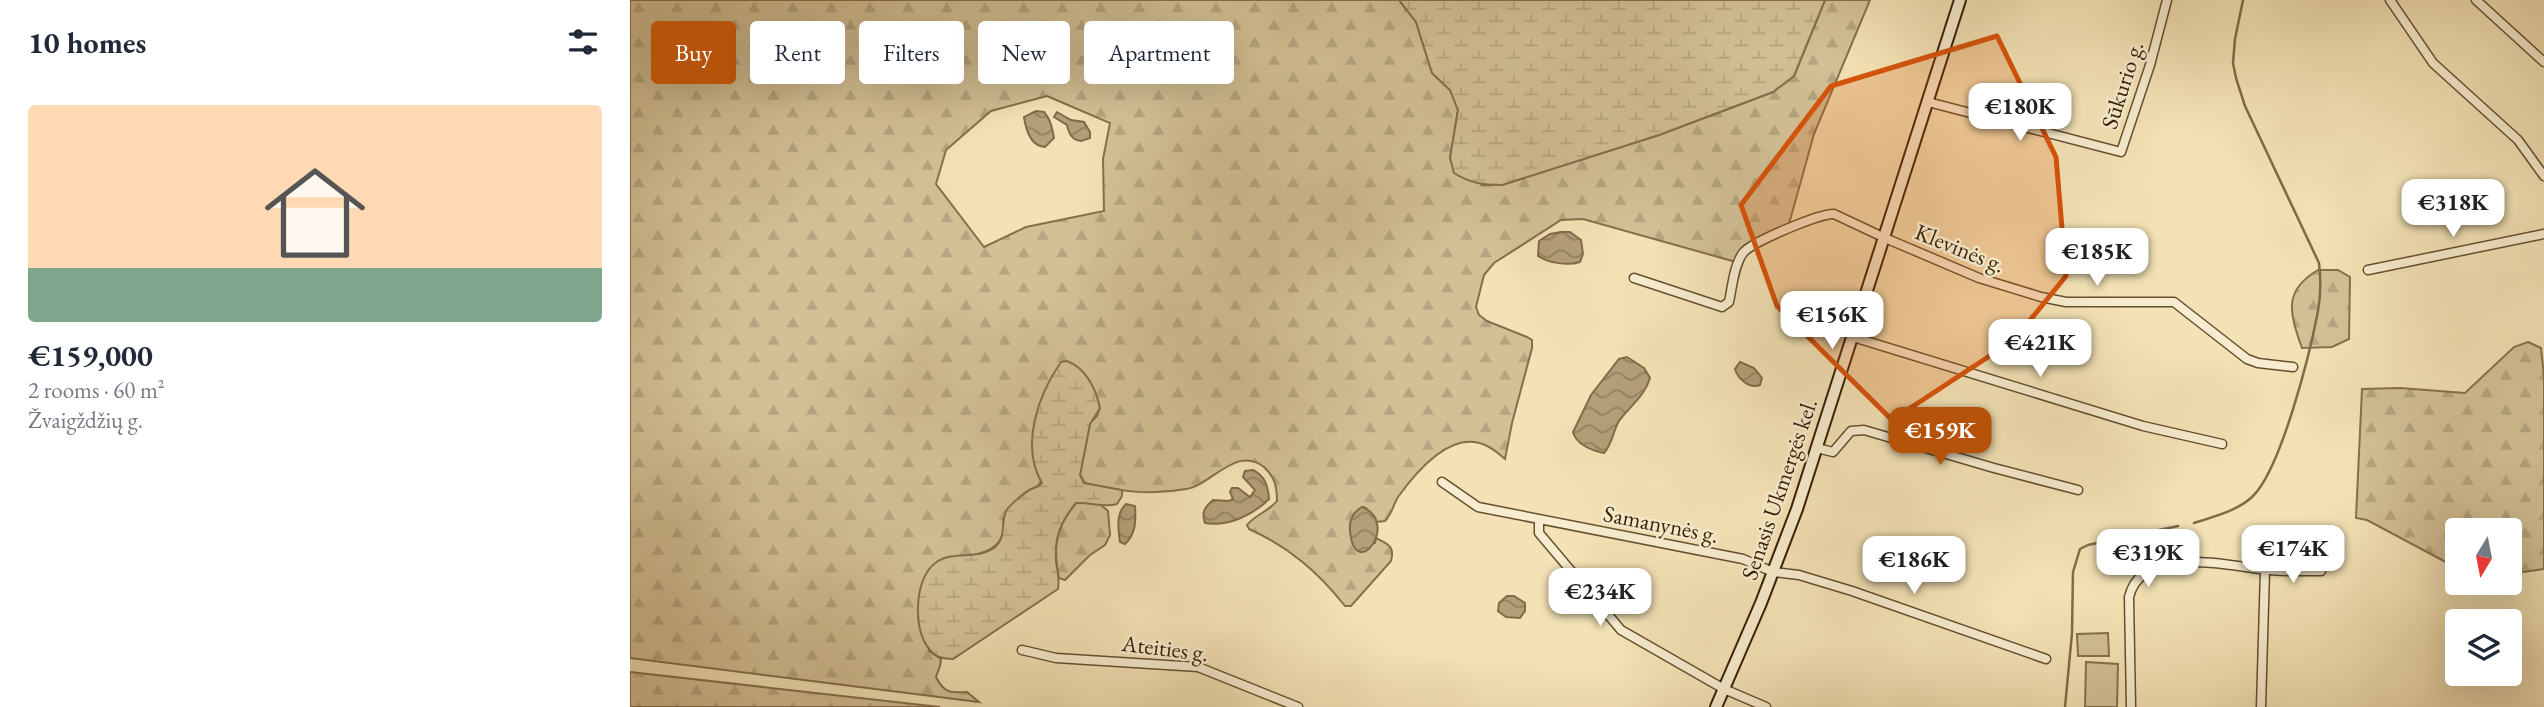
<!DOCTYPE html>
<html lang="en">
<head>
<meta charset="utf-8">
<style>
  body { margin:0; font-family:"EB Garamond",serif; background:#f2f2f3; color:#1f2937; height:100vh; display:flex; flex-direction:column; font-size:26px; white-space:nowrap }
  * { box-sizing:border-box; margin:0 }
  p { font-size:23px; color:#747a83 }
  .icon { flex:none; width:38px; height:38px; fill:none; stroke:currentColor; stroke-width:2; stroke-linecap:round; stroke-linejoin:round }
  .map { position:relative; flex:1; overflow:hidden }
  .drawer { display:flex; flex-direction:column; background:#fff; width:630px }
  .drawer>* { flex:none }
  .banner { position:absolute; left:21px; top:21px; width:665px; height:63px; display:flex; gap:14px }
  .needle { width:46px; rotate:190deg }
  .fabs { position:absolute; left:1815px; top:518px; display:grid; gap:14px }
  .fabs a { display:grid; place-items:center; width:77px; height:77px; border-radius:7px; background:#fff; box-shadow:0 7px 28px #0002; font-size:35px }
  .price { position:absolute; translate:-50% -60px; padding:0 16px; border-radius:14px; background:#fff; color:#222; font-size:23px; line-height:46px; filter:drop-shadow(0 2px 4px #0008) }
  .price::after { content:''; position:absolute; left:50%; top:42px; width:21px; height:16px; margin-left:-10px; background:inherit; clip-path:polygon(0 0,100% 0,50% 100%) }
  .price.active { background:#b45309; color:#fff }
  ul { padding:0; list-style:none }
  li { display:grid; align-content:center; gap:14px; height:371px; padding:0 28px }
  li+li { border-top:2px solid #e0e1e3 }
  li span { display:grid; place-items:center; height:217px; border-radius:7px; color:#555 }
  li>.icon { margin-inline-start:auto }
  span .icon { width:126px; height:126px; fill:#fffc; stroke-width:1 }
  li b { font-size:30px }
  h2 { display:flex; justify-content:space-between; align-items:center; height:84px; padding:0 28px; font-size:30px }
  .tag { padding:0 24px; border-radius:7px; background:#fff; box-shadow:0 7px 28px #0002; font-size:24px; line-height:63px }
  .tag.active { background:#b45309; color:#fff }
  main { display:flex; flex:1; min-height:0 }
  .map>svg:first-child { display:block }
  .forest { fill:url(#forest-firs); stroke:#85704c; stroke-width:2; fill-rule:evenodd }
  .wetland { fill:url(#wetland-marsh); stroke:#85704c; stroke-width:2 }
  .pitch { fill:#d3c196; stroke:#85704c; stroke-width:2 }
  .water { fill:url(#water-waves); stroke:#816b48; stroke-width:2 }
  .lines { fill:none; stroke-linecap:round; stroke-linejoin:round }
  .stream { stroke:#816b48; stroke-width:2.5 }
  .street-casing { stroke:#664f2e; stroke-width:11 }
  .secondary-casing { stroke:#371e01; stroke-width:14 }
  .street { stroke:#f7eccf; stroke-width:8 }
  .secondary { stroke:#f7eccf; stroke-width:10 }
  .marked { fill:#d6530b; fill-opacity:0.2; stroke:#d6530b; stroke-width:5; stroke-linejoin:round }
  .labels { text-anchor:middle; stroke-width:5; stroke-linejoin:round; paint-order:stroke }
  .street-label { font-size:23px; fill:#371e01; stroke:#f7eccf }
</style>
</head>
<body>
<main>
<section class="drawer">
<h2>10 homes<svg class="icon" aria-label="filters" viewBox="0 0 24 24"><path d="M4 7h16M4 17h16"/><circle cx="9" cy="7" r="2"/><circle cx="15" cy="17" r="2"/></svg></h2>
<ul>
<li><span style="background:linear-gradient(#ffd9b3 75%,#7fa58c 0)"><svg class="icon" aria-label="home" viewBox="0 0 24 24"><path d="M3 11l9-7 9 7M6 9v11h12V9"/></svg></span><div><b>€159,000</b><p>2 rooms · 60 m²</p><p>Žvaigždžių g.</p></div></li>
</ul>
</section>
<div class="map">
<svg width="1914" height="707" viewBox="0 0 1914 707">
  <defs>
    <pattern id="forest-firs" width="22" height="20" patternUnits="userSpaceOnUse" patternTransform="scale(1.75)"><rect width="22" height="20" fill="#d3c196"/><path d="M5 1l3.5 6h-7zM16 11l3.5 6h-7z" fill="#b6a580"/></pattern>
    <pattern id="wetland-marsh" width="20" height="14" patternUnits="userSpaceOnUse" patternTransform="scale(1.75)"><rect width="20" height="14" fill="#d3c196"/><path d="M1 5h8M5 5V1M11 12h8M15 12V8" fill="none" stroke="#b6a580"/></pattern>
    <pattern id="water-waves" width="16" height="10" patternUnits="userSpaceOnUse" patternTransform="scale(1.75)"><rect width="16" height="10" fill="#b39f78"/><path d="M0 5q4-4 8 0t8 0" fill="none" stroke="#928160"/></pattern>
  </defs>
  <rect width="100%" height="100%" fill="#f3e2b5"/>
  <filter id="stains"><feTurbulence type="fractalNoise" baseFrequency=".00286" numOctaves="4"/><feColorMatrix values="0 0 0 0 .2 0 0 0 0 .09 0 0 0 0 .02 0 0 0 .5 -.17"/></filter>
  <radialGradient id="worn" r=".72"><stop offset=".6" stop-color="#630" stop-opacity="0"/><stop offset="1" stop-color="#630" stop-opacity=".3"/></radialGradient>
  <path class="forest" d="M 0,0 L 769,0 L 786,22 L 802,73 L 820,90 L 828,110 L 820,158 L 852,185 L 872,185 L 1029,135 L 1143,92 L 1164,76 L 1195,0 L 1240,0 L 1184,134 L 1159,224 L 1125,241 L 1106,262 L 953,219 L 931,220 L 864,263 L 854,275 L 846,307 L 849,315 L 857,321 L 897,337 L 902,340 L 902,348 L 882,423 L 875,459 C 870,455 864,449 857,446 C 822,428 786,472 768,497 C 763,505 762,514 755,521 L 746,522 L 736,508 L 732,507 L 720,523 L 722,542 L 745,543 L 746,538 C 758,544 765,546 761,561 L 721,606 L 715,606 C 688,572 659,547 619,529 L 617,525 C 625,515 639,511 647,501 C 647,487 645,477 634,467 C 606,445 582,485 556,489 C 519,496 490,491 454,483 L 450,475 L 460,423 L 467,416 L 470,408 L 407,487 L 397,491 L 373,519 C 379,558 336,555 308,561 L 299,651 L 311,659 L 310,666 L 306,677 C 314,693 320,693 337,692 L 349,702 L 0,658 ZM 417,96 L 480,123 L 473,159 L 474,211 L 396,227 L 354,247 L 306,184 L 316,150 L 361,111 Z
    M 1688,270 L 1708,270 L 1720,277 L 1719,339 L 1702,347 L 1672,348 C 1660,314 1652,291 1688,270 Z
    M 1898,342 L 1911,348 L 1914,376 L 1914,569 L 1880,574 L 1880,530 L 1827,530 L 1827,568 L 1737,520 L 1726,518 L 1732,389 L 1770,388 L 1835,393 L 1884,347 Z
    M 459,502 L 471,505 L 478,511 L 480,535 L 475,545 L 460,555 L 435,580 L 429,578 C 423,547 425,528 446,503 Z
    M 0,672 L 310,707 L 0,707 Z"/>
  <path class="wetland" d="M 769,0 L 1195,0 L 1164,76 L 1143,92 L 1029,135 L 872,185 C 853,185 840,183 824,173 L 820,158 L 828,110 L 820,90 L 802,73 L 786,22 Z
    M 437,361 C 456,368 466,389 470,408 L 460,424 L 450,475 L 454,483 L 492,490 L 492,496 L 487,504 C 474,508 460,502 446,503 C 431,521 424,538 426,561 C 427,571 430,579 428,589 L 323,659 C 307,659 301,654 294,641 C 284,619 285,576 308,561 C 324,551 350,560 365,547 C 378,536 369,520 378,508 C 383,503 392,494 398,491 C 404,487 407,488 412,483 C 390,446 408,395 431,362 Z"/>
  <path class="pitch" d="M 1478,633 L 1479,656 L 1448,656 L 1447,634 Z
    M 1456,662 L 1488,664 L 1487,707 L 1455,707 Z"/>
  <path class="water" d="M 406,111 L 414,112 C 421,120 422,128 424,138 L 415,147 C 401,146 396,131 394,117 Z
    M 427,112 L 441,120 L 454,122 L 460,132 L 460,138 L 451,141 C 442,140 439,134 437,125 L 424,117 Z
    M 931,232 L 940,232 L 951,240 L 953,254 L 950,262 C 938,266 918,263 908,256 L 909,241 L 920,234 Z
    M 997,357 L 1014,368 L 1020,378 C 1015,396 999,407 989,421 C 983,431 982,445 974,453 C 962,451 946,444 943,432 L 961,395 L 989,359 Z
    M 1110,362 L 1124,368 L 1132,378 L 1130,385 C 1119,389 1108,379 1105,369 Z
    M 623,470 C 635,476 638,486 639,499 C 623,515 598,527 575,523 C 571,512 575,507 583,500 L 599,501 L 603,499 L 600,492 L 602,488 L 608,488 L 620,497 L 625,490 L 613,477 L 615,471 Z
    M 496,504 L 505,506 C 506,520 506,534 495,544 L 490,542 C 488,529 486,513 496,504 Z
    M 732,507 C 771,522 725,584 720,531 C 719,520 723,512 732,507 Z
    M 877,596 L 884,596 L 895,603 L 895,611 L 890,618 L 876,617 L 868,611 L 869,603 Z"/>
  <g class="lines">
    <path class="stream" d="M 1564,523 C 1583,517 1607,511 1622,497 C 1651,470 1680,353 1688,311 C 1691,295 1691,280 1689,263 L 1615,106 L 1606,78 L 1603,63 L 1605,39 L 1613,0
      M 1435,707 L 1442,633 L 1443,572 L 1450,549 L 1458,545 L 1548,526"/>
    <defs>
      <path id="street" d="M 1760,0 L 1803,63 L 1888,140 L 1914,176
        M 1846,0 L 1914,62
        M 1298,102 L 1491,152 L 1520,65 L 1537,0
        M 1738,270 L 1914,234
        M 1004,278 L 1092,307 L 1099,302 C 1102,288 1104,265 1113,253 C 1121,242 1191,213 1204,214 L 1255,238 L 1349,278 L 1411,297 L 1436,302 L 1544,302 L 1617,359 L 1628,363 L 1663,367
        M 1223,337 L 1513,426 L 1592,444
        M 1187,448 L 1203,452 L 1221,431 L 1234,430 L 1364,468 L 1448,490
        M 812,482 L 848,507 L 1113,559 L 1143,572 L 1169,575 L 1222,591 L 1416,659
        M 909,519 L 909,533 L 991,630 L 1094,689 L 1136,707
        M 392,650 L 426,658 L 568,667 L 668,707
        M 1501,707 L 1499,597 C 1512,545 1594,565 1631,569 C 1651,572 1672,571 1691,571
        M 1631,707 L 1635,570"/>
      <path id="secondary" d="M 1086,707 L 1131,603 L 1167,509 L 1330,0"/>
    </defs>
    <use href="#street" class="street-casing"/>
    <use href="#secondary" class="secondary-casing"/>
    <use href="#street" class="street"/>
    <use href="#secondary" class="secondary"/>
  </g>
  <path class="marked" d="M 1367,36 L 1426,157 L 1436,276 L 1384,340 L 1262,420 L 1147,306 L 1111,205 L 1201,86 Z"/>
  <g class="labels">
    <g class="street-label">
      <text transform="translate(1492 85) rotate(-72)" y="8">Sūkurio g.</text>
      <text transform="translate(1330 248) rotate(22)" y="8">Klevinės g.</text>
      <text transform="translate(1149 489) rotate(-71)" y="8">Senasis Ukmergės kel.</text>
      <text transform="translate(1031 524) rotate(11)" y="8">Samanynės g.</text>
      <text transform="translate(535 648) rotate(7)" y="8">Ateities g.</text>
    </g>
  </g>
  <rect width="100%" height="100%" filter="url(#stains)"/>
  <rect width="100%" height="100%" fill="url(#worn)"/>
</svg>
<div class="fabs">
<a><svg class="needle" viewBox="-14 -14 28 28"><path d="M0-13l5 13h-10z" fill="#e53935"/><path d="M0 13l5-13h-10z" fill="#747a83"/></svg></a>
<a><svg class="icon" aria-label="layers" viewBox="0 0 24 24"><path d="M12 4l9 5-9 5-9-5zM3 14l9 5 9-5"/></svg></a>
</div>
<b class="price" style="left:1390px;top:143px">€180K</b>
<b class="price" style="left:1823px;top:239px">€318K</b>
<b class="price" style="left:1467px;top:288px">€185K</b>
<b class="price" style="left:1202px;top:351px">€156K</b>
<b class="price" style="left:1410px;top:379px">€421K</b>
<b class="price active" style="left:1310px;top:467px">€159K</b>
<b class="price" style="left:1663px;top:585px">€174K</b>
<b class="price" style="left:1518px;top:589px">€319K</b>
<b class="price" style="left:1284px;top:596px">€186K</b>
<b class="price" style="left:970px;top:628px">€234K</b>
<div class="banner">
<a class="tag active">Buy</a>
<a class="tag">Rent</a>
<a class="tag">Filters</a>
<a class="tag">New</a>
<a class="tag">Apartment</a>
</div>
</div>
</main>
</body>
</html>
